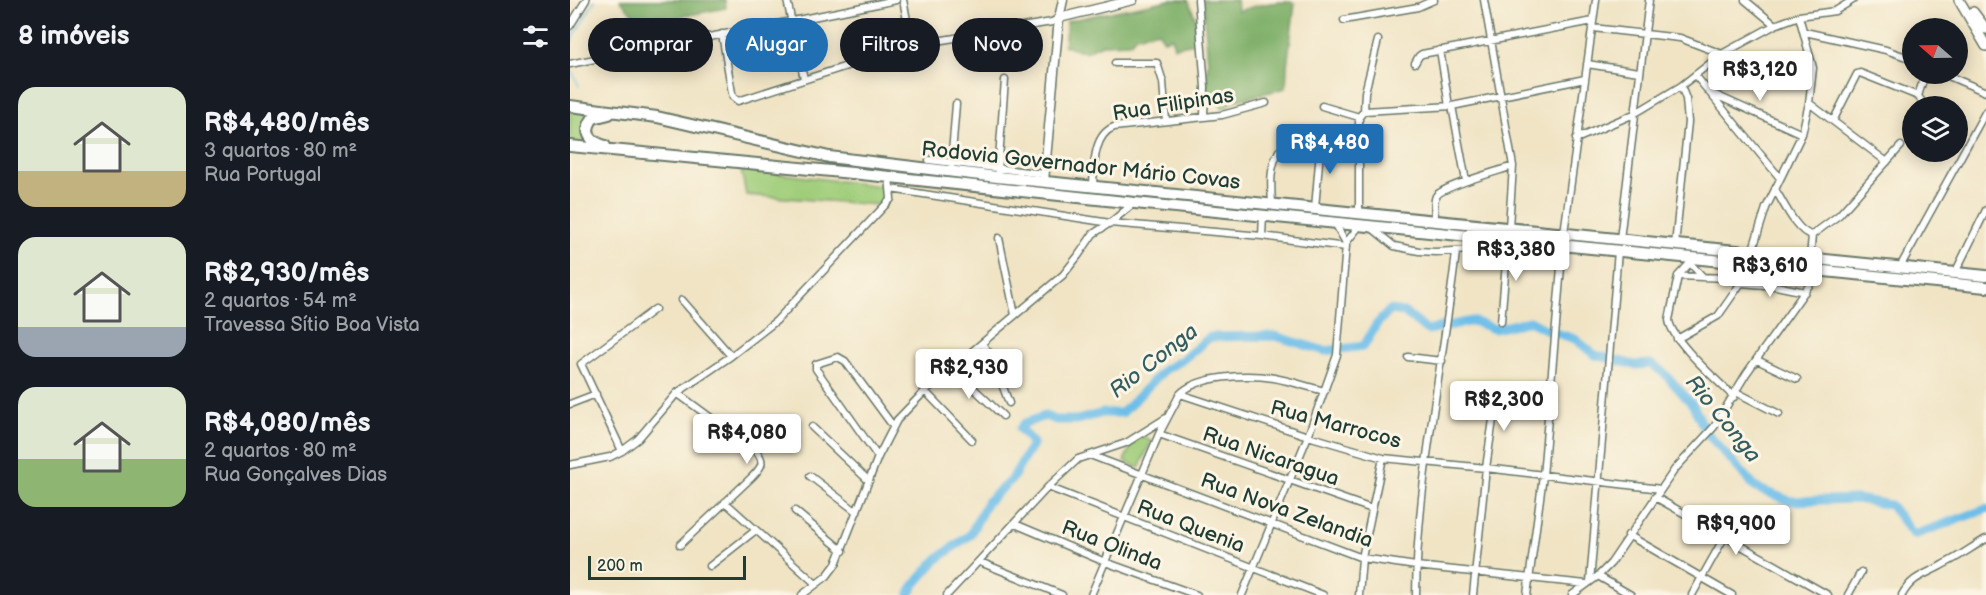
<!DOCTYPE html>
<html lang="pt">
<head>
<meta charset="utf-8">
<style>
  body { margin:0; font-family:"Balsamiq Sans",sans-serif; background:#20242c; color:#f1f3f6; height:100vh; display:flex; flex-direction:column; font-size:22px; white-space:nowrap }
  * { box-sizing:border-box; margin:0 }
  p { font-size:20px; color:#9ea1a6 }
  .icon { flex:none; width:33px; height:33px; fill:none; stroke:currentColor; stroke-width:2; stroke-linecap:round; stroke-linejoin:round }
  .map { position:relative; flex:1; overflow:hidden }
  .side { display:flex; flex-direction:column; background:#171b24; width:570px }
  .side>* { flex:none }
  .guide { position:absolute; left:18px; top:18px; width:570px; height:54px; display:flex; gap:12px }
  .needle { width:39px; rotate:290deg }
  .tools { position:absolute; left:1332px; top:18px; display:grid; gap:12px }
  .tools a { display:grid; place-items:center; width:66px; height:66px; border-radius:50%; background:#171b24; box-shadow:0 3px 15px #0003; font-size:30px }
  .scale { position:absolute; left:18px; bottom:15px; width:158px; box-sizing:border-box; padding-left:6px; border:3px solid #1f3d34; border-top:0; font-size:16px; line-height:21px; white-space:nowrap; color:#1f3d34; -webkit-text-stroke:4px #fcf5e5; paint-order:stroke }
  .price { position:absolute; translate:-50% -51px; padding:0 14px; border-radius:6px; background:#fff; color:#222; font-size:20px; line-height:39px; filter:drop-shadow(0 2px 3px #0008) }
  .price::after { content:''; position:absolute; left:50%; top:36px; width:18px; height:14px; margin-left:-9px; background:inherit; clip-path:polygon(0 0,100% 0,50% 100%) }
  .price.selected { background:#1f6fb2; color:#fff }
  ul { padding:0; list-style:none }
  li { display:flex; align-items:center; gap:18px; height:150px; padding:0 18px }
  li span { display:grid; place-items:center; flex:none; width:168px; height:120px; border-radius:18px; color:#555 }
  li>.icon { margin-inline-start:auto }
  span .icon { width:72px; height:72px; fill:#fffc; stroke-width:1 }
  li b { font-size:26px }
  h2 { display:flex; justify-content:space-between; align-items:center; height:72px; padding:0 18px; font-size:26px }
  .chip { padding:0 21px; border-radius:27px; background:#171b24; box-shadow:0 3px 15px #0003; font-size:21px; line-height:54px }
  .chip.selected { background:#1f6fb2; color:#fff }
  main { display:flex; flex:1; min-height:0 }
  .map>svg:first-child { display:block }
  .green { fill:#a0cd7a; stroke:#608557; stroke-width:1.5 }
  .forest { fill:#80b06a; stroke:#50764f; stroke-width:1.5 }
  .lines { fill:none; stroke-linecap:round; stroke-linejoin:round }
  .stream { stroke:#6dbee9; stroke-width:1.5 }
  .river { stroke:#6dbee9; stroke-width:9 }
  .street-casing { stroke:#687767; stroke-width:9 }
  .secondary-casing { stroke:#687767; stroke-width:11 }
  .primary-casing { stroke:#687767; stroke-width:12 }
  .highway-casing { stroke:#687767; stroke-width:14 }
  .street { stroke:#fff; stroke-width:6 }
  .secondary { stroke:#fff; stroke-width:8 }
  .primary { stroke:#fff; stroke-width:9 }
  .highway { stroke:#fff; stroke-width:10 }
  .labels { text-anchor:middle; stroke-width:6; stroke-linejoin:round; paint-order:stroke }
  .street-label { font-size:21px; fill:#1f3d34; stroke:#fcf5e5 }
  .water-label { font-size:22px; font-style:italic; fill:#325d61; stroke:#fcf5e5 }
</style>
</head>
<body>
<main>
<section class="side">
<h2>8 imóveis<svg class="icon" aria-label="filters" viewBox="0 0 24 24"><path d="M4 7h16M4 17h16"/><circle cx="9" cy="7" r="2"/><circle cx="15" cy="17" r="2"/></svg></h2>
<ul>
<li><span style="background:linear-gradient(#dfe7d0 70%,#c2b280 0)"><svg class="icon" aria-label="home" viewBox="0 0 24 24"><path d="M3 11l9-7 9 7M6 9v11h12V9"/></svg></span><div><b>R$4,480/mês</b><p>3 quartos · 80 m²</p><p>Rua Portugal</p></div></li>
<li><span style="background:linear-gradient(#dfe7d0 75%,#9aa5b1 0)"><svg class="icon" aria-label="home" viewBox="0 0 24 24"><path d="M3 11l9-7 9 7M6 9v11h12V9"/></svg></span><div><b>R$2,930/mês</b><p>2 quartos · 54 m²</p><p>Travessa Sítio Boa Vista</p></div></li>
<li><span style="background:linear-gradient(#dfe7d0 60%,#8fb573 0)"><svg class="icon" aria-label="home" viewBox="0 0 24 24"><path d="M3 11l9-7 9 7M6 9v11h12V9"/></svg></span><div><b>R$4,080/mês</b><p>2 quartos · 80 m²</p><p>Rua Gonçalves Dias</p></div></li>
</ul>
</section>
<div class="map">
<svg width="1416" height="595" viewBox="0 0 1416 595">
  <rect width="100%" height="100%" fill="#fcf5e5"/>
  <filter id="ink" filterUnits="userSpaceOnUse"><feTurbulence type="fractalNoise" baseFrequency=".0167" numOctaves="2"/><feDisplacementMap in="SourceGraphic" scale="12" xChannelSelector="R" yChannelSelector="G"/><feConvolveMatrix kernelMatrix="1 2 1 2 8 2 1 2 1" color-interpolation-filters="sRGB"/></filter>
  <filter id="wash" filterUnits="userSpaceOnUse"><feTurbulence type="fractalNoise" baseFrequency=".008" numOctaves="4" result="noise"/><feDisplacementMap in="SourceGraphic" scale="24" xChannelSelector="R" yChannelSelector="G"/><feGaussianBlur stdDeviation="1.35" result="paint"/><feColorMatrix in="noise" values="0 0 0 0 0 0 0 0 0 0 0 0 0 0 0 0 0 1.4 0 .05"/><feComposite in="paint" operator="in"/></filter>
  <g filter="url(#wash)">
    <rect width="100%" height="100%" fill="#f0e4c5"/>
    <path class="green" d="M 0,106 L 46,111 L 20,123 L 26,143 L 0,146 Z
      M 171,169 L 310,186 L 315,186 L 317,193 L 309,205 L 176,195 Z
      M 570,435 L 581,441 L 569,468 L 554,461 L 565,437 Z"/>
    <path class="forest" d="M 50,0 L 155,0 L 156,8 L 72,24 Z
      M 600,0 L 618,0 L 625,17 L 625,43 L 604,47 L 602,37 L 594,40 L 588,31 L 566,36 L 560,43 L 532,44 L 515,52 L 494,46 L 497,21 Z
      M 633,0 L 667,0 L 668,11 C 684,6 709,0 725,3 L 717,66 L 716,88 L 664,101 L 653,110 L 648,99 L 635,103 L 638,62 Z"/>
    <g class="lines">
      <path class="stream" d="M 0,43 L 25,0
        M 0,68 L 9,86"/>
      <path class="river" d="M 339,595 L 345,584 L 367,559 L 400,535 L 417,502 L 442,479 L 463,443 L 450,429 L 455,423 L 475,416 L 486,420 L 507,420 L 533,413 L 552,413 L 594,370 L 612,360 L 640,337 L 705,336 L 755,351 L 794,346 L 806,325 L 820,310 L 834,312 L 857,330 L 903,321 L 924,329 L 960,321 L 977,330 L 1005,339 L 1025,355 L 1065,365 L 1081,364 L 1094,373 L 1123,405 L 1136,432 L 1186,488 L 1220,501 L 1287,499 L 1320,505 L 1344,535 L 1416,509"/>
    </g>
  </g>
  <g filter="url(#ink)">
    <g class="lines">
      <defs>
        <path id="street" d="M 217,0 L 234,79
          M 333,0 L 342,45
          M 628,0 L 635,87 L 634,116
          M 914,0 L 943,166 L 939,227
          M 1175,0 L 1205,25
          M 774,20 L 848,7 L 864,0
          M 0,26 L 16,0
          M 1023,28 L 1110,38 L 1152,54
          M 1235,32 L 1316,50 L 1342,59
          M 152,34 L 162,93 L 163,97 L 168,101 L 342,45 L 482,22 L 489,18
          M 870,50 L 879,106
          M 545,63 L 587,63 L 593,82 L 596,121
          M 845,63 L 849,56 L 852,54 L 1023,21
          M 0,64 C 109,42 218,23 326,0
          M 1017,64 L 1069,72
          M 1374,74 L 1416,92
          M 1125,75 L 1210,178
          M 1139,92 L 1232,134
          M 1348,96 L 1355,74
          M 1239,103 L 1317,162
          M 752,106 L 789,117
          M 882,106 L 896,181
          M 794,111 L 882,106 L 1015,79
          M 794,111 L 795,92 L 808,40
          M 1263,121 L 1287,74 L 1290,73 L 1348,96 L 1355,106
          M 1006,139 L 1064,114 L 1111,86 L 1152,54 L 1205,25 L 1229,16 L 1265,11 L 1283,0
          M 359,160 L 475,174
          M 381,166 L 386,104
          M 428,171 L 435,80
          M 523,186 C 524,166 523,135 544,127 L 652,115 L 696,103
          M 321,189 L 540,223 L 692,236 L 776,247
          M 1205,189 C 1213,202 1227,233 1242,235
          M 702,204 C 701,185 699,168 709,151
          M 745,208 L 751,140
          M 789,212 L 789,117 L 794,111
          M 865,220 C 865,213 863,201 866,196 C 873,186 929,171 943,166
          M 765,223 L 776,243
          M 802,228 L 824,246 L 849,251 L 865,252 L 902,250 L 923,240
          M 994,233 L 1026,0
          M 692,236 L 693,215
          M 429,238 L 445,315
          M 1050,239 L 1079,0
          M 776,243 L 790,225
          M 1105,245 L 1118,122 L 1116,99 L 1111,86
          M 1182,252 L 1196,208 L 1232,134 L 1239,103 L 1243,68 L 1229,16
          M 1120,257 L 1120,263 L 1108,276 L 1099,320 C 1101,340 1148,381 1164,397
          M 1240,258 L 1242,235 L 1269,215 L 1331,146
          M 1120,263 L 1133,277
          M 1330,267 L 1416,111
          M 1385,273 L 1416,210
          M 1108,276 L 1158,278
          M 1171,283 L 1206,286 L 1235,292
          M 112,300 L 161,356
          M 931,322 L 938,239
          M 1107,339 L 1148,316 L 1171,283 L 1158,278 L 1160,267 L 1158,261
          M 412,344 L 421,355 L 439,403
          M 838,357 L 872,361
          M 1187,360 L 1227,379
          M 382,368 L 433,416
          M 355,391 L 402,440
          M 1166,392 L 1209,414
          M 107,393 L 186,451 C 196,462 191,468 182,477 L 110,545
          M 610,394 C 628,375 679,374 704,378 C 721,381 738,387 755,391
          M 0,404 L 26,394
          M 242,427 L 299,481
          M 589,434 L 802,509
          M 52,451 L 11,364 L 85,309
          M 520,455 L 792,558 L 846,566 L 1016,584
          M 308,457 L 246,369 L 246,364 L 268,357 L 275,361 L 323,426
          M 0,465 L 40,457 L 52,451 L 68,439 L 107,393 L 161,356 L 206,321 L 321,199 L 319,176
          M 240,476 L 287,512
          M 478,487 L 753,595
          M 1085,497 L 1258,595
          M 155,502 L 246,584
          M 225,511 L 273,551
          M 445,524 L 535,562 L 627,595
          M 1058,535 L 1162,595
          M 410,562 L 492,595
          M 140,566 L 186,530
          M 1028,576 L 1061,595
          M 1020,582 L 1048,251
          M 232,595 L 257,576 L 266,564 L 308,457 L 327,420 L 355,391 L 493,275 L 508,256 L 523,234 L 540,223 L 564,203
          M 377,595 L 478,487 L 508,459 L 556,443 L 596,418
          M 521,595 L 589,434 L 610,394 L 738,436 L 813,458 L 916,468 L 1091,489
          M 672,595 L 738,436 L 767,355 L 776,245
          M 789,595 L 792,558 L 813,458
          M 846,595 C 847,480 873,366 886,252
          M 903,595 L 916,468 L 927,392
          M 957,595 L 973,476 L 993,244
          M 1002,595 L 1028,576 L 1041,563 L 1105,469 L 1144,427 L 1176,374 L 1250,270
          M 1122,595 L 1155,536
          M 1278,595 L 1291,572
          M 1332,595 C 1343,575 1356,575 1374,564 C 1389,557 1402,547 1416,539"/>
        <path id="secondary" d="M 489,18 L 563,0
          M 474,181 L 489,18 L 493,0"/>
        <path id="primary" d="M 1389,0 L 1416,46
          M 1403,12 L 1416,29"/>
        <path id="highway" d="M 0,106 L 87,117 L 259,157 L 427,177 L 1416,276
          M 0,146 L 282,173 L 565,203 L 1416,287
          M 35,146 C 19,141 13,132 23,118 L 39,114"/>
      </defs>
      <use href="#street" class="street-casing"/>
      <use href="#secondary" class="secondary-casing"/>
      <use href="#primary" class="primary-casing"/>
      <use href="#highway" class="highway-casing"/>
      <use href="#street" class="street"/>
      <use href="#secondary" class="secondary"/>
      <use href="#primary" class="primary"/>
      <use href="#highway" class="highway"/>
    </g>
  </g>
  <g class="labels">
    <g class="street-label">
      <text transform="translate(603 104) rotate(-9)" y="7">Rua Filipinas</text>
      <text transform="translate(511 165) rotate(6)" y="7">Rodovia Governador Mário Covas</text>
      <text transform="translate(766 424) rotate(15)" y="7">Rua Marrocos</text>
      <text transform="translate(701 456) rotate(19)" y="7">Rua Nicaragua</text>
      <text transform="translate(717 510) rotate(20)" y="7">Rua Nova Zelandia</text>
      <text transform="translate(621 526) rotate(21)" y="7">Rua Quenia</text>
      <text transform="translate(542 545) rotate(21)" y="7">Rua Olinda</text>
    </g>
    <g class="water-label">
      <text transform="translate(583 360) rotate(-38)" y="8">Rio Conga</text>
      <text transform="translate(1154 418) rotate(51)" y="8">Rio Conga</text>
    </g>
  </g>
</svg>
<div class="tools">
<a><svg class="needle" viewBox="-14 -14 28 28"><path d="M0-13l5 13h-10z" fill="#e53935"/><path d="M0 13l5-13h-10z" fill="#9ea1a6"/></svg></a>
<a><svg class="icon" aria-label="layers" viewBox="0 0 24 24"><path d="M12 4l9 5-9 5-9-5zM3 14l9 5 9-5"/></svg></a>
</div>
<div class="scale">200 m</div>
<b class="price" style="left:1190px;top:102px">R$3,120</b>
<b class="price selected" style="left:760px;top:175px">R$4,480</b>
<b class="price" style="left:946px;top:282px">R$3,380</b>
<b class="price" style="left:1200px;top:298px">R$3,610</b>
<b class="price" style="left:399px;top:400px">R$2,930</b>
<b class="price" style="left:934px;top:432px">R$2,300</b>
<b class="price" style="left:177px;top:465px">R$4,080</b>
<b class="price" style="left:1166px;top:556px">R$9,900</b>
<div class="guide">
<a class="chip">Comprar</a>
<a class="chip selected">Alugar</a>
<a class="chip">Filtros</a>
<a class="chip">Novo</a>
</div>
</div>
</main>
</body>
</html>
